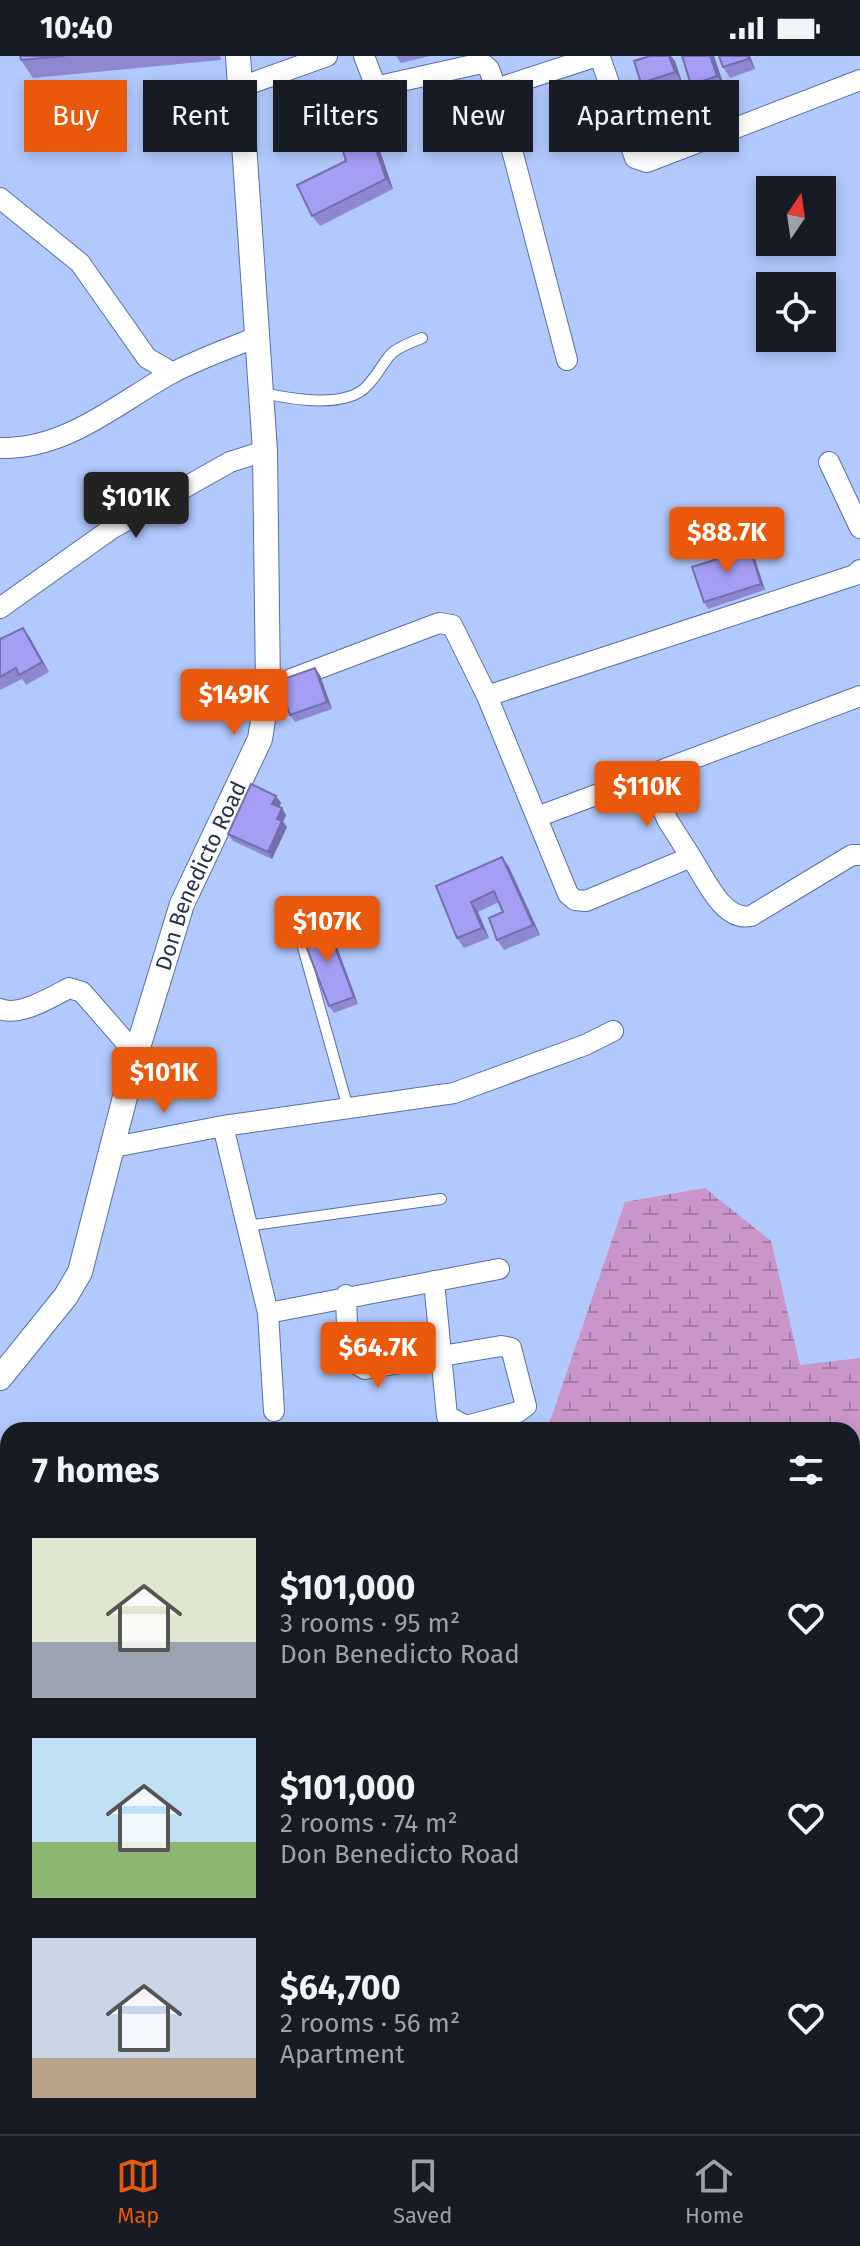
<!DOCTYPE html>
<html lang="en">
<head>
<meta charset="utf-8">
<style>
  body { margin:0; font-family:"Fira Sans",sans-serif; background:#242831; color:#f1f3f6; height:100vh; display:flex; flex-direction:column; font-size:30px; white-space:nowrap }
  * { box-sizing:border-box; margin:0 }
  p { font-size:26px; color:#9ea1a6 }
  .icon { flex:none; width:44px; height:44px; fill:none; stroke:currentColor; stroke-width:2; stroke-linecap:round; stroke-linejoin:round }
  .map { position:relative; flex:1; overflow:hidden }
  .sheet { position:absolute; left:0px; top:1366px; width:860px; height:712px; display:flex; flex-direction:column; background:#171b24; border-radius:24px 24px 0 0; box-shadow:0 4px 12px #0003 }
  .sheet>* { flex:none }
  .hud { position:absolute; left:24px; top:24px; width:812px; height:72px; display:flex; gap:16px }
  .needle { width:52px; rotate:13deg }
  .buttons { position:absolute; left:756px; top:120px; display:grid; gap:16px }
  .buttons a { display:grid; place-items:center; width:80px; height:80px; border-radius:0px; background:#171b24; box-shadow:0 4px 12px #0003; font-size:40px }
  .price { position:absolute; translate:-50% -68px; padding:0 18px; border-radius:8px; background:#ea580c; color:#fff; font-size:26px; line-height:52px; filter:drop-shadow(0 2px 4px #0008) }
  .price::after { content:''; position:absolute; left:50%; top:48px; width:24px; height:18px; margin-left:-12px; background:inherit; clip-path:polygon(0 0,100% 0,50% 100%) }
  .price.selected { background:#222; color:#fff }
  ul { padding:0; list-style:none }
  li { display:flex; align-items:center; gap:24px; height:200px; padding:0 32px }
  li span { display:grid; place-items:center; flex:none; width:224px; height:160px; border-radius:0px; color:#555 }
  li>.icon { margin-inline-start:auto }
  span .icon { width:96px; height:96px; fill:#fffc; stroke-width:1 }
  li b { font-size:34px }
  h2 { display:flex; justify-content:space-between; align-items:center; height:96px; padding:0 32px; font-size:34px }
  .chip { padding:0 28px; border-radius:0px; background:#171b24; box-shadow:0 4px 12px #0003; font-size:28px; line-height:72px }
  .chip.selected { background:#ea580c; color:#fff }
  .status { display:flex; justify-content:space-between; align-items:center; height:56px; padding:0 40px; background:#171b24; direction:ltr }
  .status svg { height:22px; fill:currentColor }
  .menu { display:flex; justify-content:space-around; align-items:center; height:112px; border-top:2px solid #363941; background:#171b24; font-size:22px; color:#9ea1a6 }
  .menu a { display:grid; justify-items:center; gap:4px }
  .menu .selected { color:#ea580c }
  .map>svg:first-child { display:block }
  .wetland { fill:url(#wetland-marsh) }
  .lines { fill:none; stroke-linecap:round; stroke-linejoin:round }
  .service-casing { stroke:#576faa; stroke-width:12 }
  .minor-casing { stroke:#576faa; stroke-width:22 }
  .tertiary-casing { stroke:#576faa; stroke-width:26 }
  .service { stroke:#fff; stroke-width:10 }
  .minor { stroke:#fff; stroke-width:20 }
  .tertiary { stroke:#fff; stroke-width:24 }
  .wall { fill:#8e88d3 }
  .shaded-wall { fill:#746fac }
  .building { fill:#a59ef5; stroke:#746fac; stroke-width:2 }
  .labels { text-anchor:middle; stroke-width:6; stroke-linejoin:round; paint-order:stroke }
  .street-label { font-size:22px; fill:#27324c; stroke:#c5d6fe }
</style>
</head>
<body>
<div class="status"><b>10:40</b><svg viewBox="0 0 49 12"><path d="M0 12V9h3v3zM5 12V6h3v6zM10 12V3h3v9zM15 12V0h3v12zM26 1h20v11H26zM47 4h2v5h-2z"/></svg></div>
<div class="map">
<svg width="860" height="2078" viewBox="0 0 860 2078">
  <defs>
    <pattern id="wetland-marsh" width="20" height="14" patternUnits="userSpaceOnUse" patternTransform="scale(2)"><rect width="20" height="14" fill="#ca96ca"/><path d="M1 5h8M5 5V1M11 12h8M15 12V8" fill="none" stroke="#a47ba6"/></pattern>
  </defs>
  <rect width="100%" height="100%" fill="#b2c9fd"/>
  <path class="wetland" d="M 705,1132 L 771,1185 L 800,1309 L 860,1302 L 860,2078 L 721,2078 L 722,2070 L 852,2070 L 852,1374 L 547,1374 L 625,1146 Z"/>
  <g class="lines">
    <defs>
      <path id="service" d="M 263,337 C 290,343 346,353 367,330 C 394,300 378,299 422,282
        M 302,888 L 348,1052
        M 247,1170 L 441,1143"/>
      <path id="minor" d="M 364,0 L 374,26 L 379,30 L 482,7 L 489,13 L 496,33 L 594,1 L 601,4 L 635,102 L 647,106 L 860,24
        M 238,32 L 327,0
        M 496,33 L 567,304
        M 0,142 L 80,207 L 147,302 L 173,317
        M 0,392 C 66,394 118,347 172,317 C 199,303 229,292 257,281
        M 829,406 L 860,472
        M 0,552 L 111,473 L 230,406 L 265,395
        M 291,623 L 439,567 L 452,569 L 487,640 L 568,838 L 575,844 L 586,845 L 691,801 C 705,822 723,866 751,860 L 852,799 L 860,799
        M 487,640 L 855,519 L 860,514
        M 647,720 L 668,765 L 691,801
        M 537,761 L 860,640
        M 0,953 C 19,961 52,941 69,932 L 82,936 L 136,998
        M 223,1070 L 268,1257 L 274,1355
        M 114,1091 L 223,1070 L 454,1037 L 585,989 L 613,975
        M 346,1239 L 348,1303 L 365,1313 L 501,1290 L 511,1292 L 526,1350 L 518,1356 L 466,1370 L 447,1360 L 434,1225
        M 268,1257 L 499,1213
        M 0,1669 L 8,1646
        M 0,1708 L 8,1754
        M 135,2070 L 138,2078"/>
      <g id="tertiary">
        <path id="s1" d="M 0,1322 L 66,1240 L 80,1216 L 136,998 L 182,848 L 260,683 L 268,632 L 265,395 L 238,0"/>
      </g>
    </defs>
    <use href="#service" class="service-casing"/>
    <use href="#minor" class="minor-casing"/>
    <use href="#tertiary" class="tertiary-casing"/>
    <use href="#service" class="service"/>
    <use href="#minor" class="minor"/>
    <use href="#tertiary" class="tertiary"/>
  </g>
  <path class="wall" d="M 20,0 L 220,0 L 221,4 L 33,22 L 21,4 Z
    M 396,0 L 430,0 L 401,7 Z
    M 714,0 L 724,30 L 698,39 L 691,29 Z
    M 719,0 L 750,0 L 755,13 L 730,22 L 723,11 Z
    M 675,5 L 682,26 L 648,37 L 641,27 Z
    M 377,86 L 393,133 L 320,170 L 312,160 L 346,105 Z
    M 750,493 L 754,500 L 765,534 L 708,553 L 704,546 Z
    M 23,572 L 30,582 L 49,616 L 26,629 L 22,623 L 0,634 L 0,580 L 1,583 Z
    M 320,619 L 332,653 L 295,666 L 290,659 Z
    M 276,740 L 281,747 L 279,751 L 286,759 L 283,766 L 287,771 L 272,803 L 233,785 L 228,778 Z
    M 502,801 L 509,811 L 540,879 L 504,894 L 497,884 L 503,856 L 499,846 L 478,856 L 489,882 L 464,892 L 457,882 L 436,830 Z
    M 325,865 L 330,872 L 358,948 L 334,957 L 329,950 Z"/>
  <path class="shaded-wall" d="M 669,0 L 671,0 L 675,5 L 682,26 L 675,16 Z
    M 710,0 L 714,0 L 724,30 L 717,20 Z
    M 747,0 L 750,0 L 755,13 L 748,3 Z
    M 370,76 L 377,86 L 393,133 L 386,123 Z
    M 750,493 L 754,500 L 765,534 L 761,528 Z
    M 23,572 L 30,582 L 49,616 L 42,606 Z
    M 315,612 L 320,619 L 332,653 L 327,646 Z
    M 276,740 L 281,747 L 277,755 L 272,748 Z
    M 282,752 L 286,759 L 283,766 L 287,771 L 272,803 L 268,796 L 277,763 Z
    M 502,801 L 509,811 L 540,879 L 533,869 Z
    M 471,846 L 478,856 L 489,882 L 482,872 Z
    M 325,865 L 330,872 L 358,948 L 354,941 Z"/>
  <path class="building" d="M 20,0 L 65,0 L 21,4 Z
    M 650,0 L 669,0 L 675,16 L 641,27 L 634,5 Z
    M 682,0 L 710,0 L 717,20 L 691,29 Z
    M 719,0 L 747,0 L 748,3 L 723,11 Z
    M 370,76 L 386,123 L 312,160 L 297,129 L 346,105 L 340,85 Z
    M 750,493 L 761,528 L 704,546 L 692,511 Z
    M 23,572 L 42,606 L 19,619 L 16,612 L 0,621 L 0,583 Z
    M 315,612 L 327,646 L 290,659 L 278,625 Z
    M 251,728 L 276,740 L 272,748 L 282,752 L 277,763 L 282,765 L 268,796 L 228,778 Z
    M 502,801 L 533,869 L 497,884 L 489,862 L 503,856 L 494,835 L 471,846 L 482,872 L 457,882 L 436,830 Z
    M 325,865 L 354,941 L 329,950 L 300,874 Z"/>
  <g class="labels">
    <g class="street-label">
      <text dy="8" stroke="none"><textPath href="#s1" startOffset="548">Don Benedicto Road</textPath></text>
    </g>
  </g>
</svg>
<div class="buttons">
<a><svg class="needle" viewBox="-14 -14 28 28"><path d="M0-13l5 13h-10z" fill="#e53935"/><path d="M0 13l5-13h-10z" fill="#9ea1a6"/></svg></a>
<a><svg class="icon" aria-label="locate" viewBox="0 0 24 24"><circle cx="12" cy="12" r="6"/><path d="M12 2v4M12 18v4M2 12h4M18 12h4"/></svg></a>
</div>
<b class="price selected" style="left:136px;top:484px">$101K</b>
<b class="price" style="left:727px;top:519px">$88.7K</b>
<b class="price" style="left:234px;top:681px">$149K</b>
<b class="price" style="left:647px;top:773px">$110K</b>
<b class="price" style="left:327px;top:908px">$107K</b>
<b class="price" style="left:164px;top:1059px">$101K</b>
<b class="price" style="left:378px;top:1334px">$64.7K</b>
<div class="hud">
<a class="chip selected">Buy</a>
<a class="chip">Rent</a>
<a class="chip">Filters</a>
<a class="chip">New</a>
<a class="chip">Apartment</a>
</div>
<section class="sheet">
<h2>7 homes<svg class="icon" aria-label="filters" viewBox="0 0 24 24"><path d="M4 7h16M4 17h16"/><circle cx="9" cy="7" r="2"/><circle cx="15" cy="17" r="2"/></svg></h2>
<ul>
<li><span style="background:linear-gradient(#dfe7d0 65%,#9aa5b1 0)"><svg class="icon" aria-label="home" viewBox="0 0 24 24"><path d="M3 11l9-7 9 7M6 9v11h12V9"/></svg></span><div><b>$101,000</b><p>3 rooms · 95 m²</p><p>Don Benedicto Road</p></div><svg class="icon" aria-label="heart" viewBox="0 0 24 24"><path d="M12 20l-8-8c-3-5 5-10 8-4 3-6 11-1 8 4z"/></svg></li>
<li><span style="background:linear-gradient(#bfe0f5 65%,#8fb573 0)"><svg class="icon" aria-label="home" viewBox="0 0 24 24"><path d="M3 11l9-7 9 7M6 9v11h12V9"/></svg></span><div><b>$101,000</b><p>2 rooms · 74 m²</p><p>Don Benedicto Road</p></div><svg class="icon" aria-label="heart" viewBox="0 0 24 24"><path d="M12 20l-8-8c-3-5 5-10 8-4 3-6 11-1 8 4z"/></svg></li>
<li><span style="background:linear-gradient(#c9d6e8 75%,#b9a48a 0)"><svg class="icon" aria-label="home" viewBox="0 0 24 24"><path d="M3 11l9-7 9 7M6 9v11h12V9"/></svg></span><div><b>$64,700</b><p>2 rooms · 56 m²</p><p>Apartment</p></div><svg class="icon" aria-label="heart" viewBox="0 0 24 24"><path d="M12 20l-8-8c-3-5 5-10 8-4 3-6 11-1 8 4z"/></svg></li>
</ul>
</section>
</div>
<nav class="menu">
<a class="selected"><svg class="icon" aria-label="map" viewBox="0 0 24 24"><path d="M3 6l6-2 6 2 6-2v14l-6 2-6-2-6 2zM9 4v14M15 6v14"/></svg>Map</a>
<a><svg class="icon" aria-label="saved" viewBox="0 0 24 24"><path d="M7 4h10v16l-5-4-5 4z"/></svg>Saved</a>
<a><svg class="icon" aria-label="home" viewBox="0 0 24 24"><path d="M3 11l9-7 9 7M6 9v11h12V9"/></svg>Home</a>
</nav>
</body>
</html>
